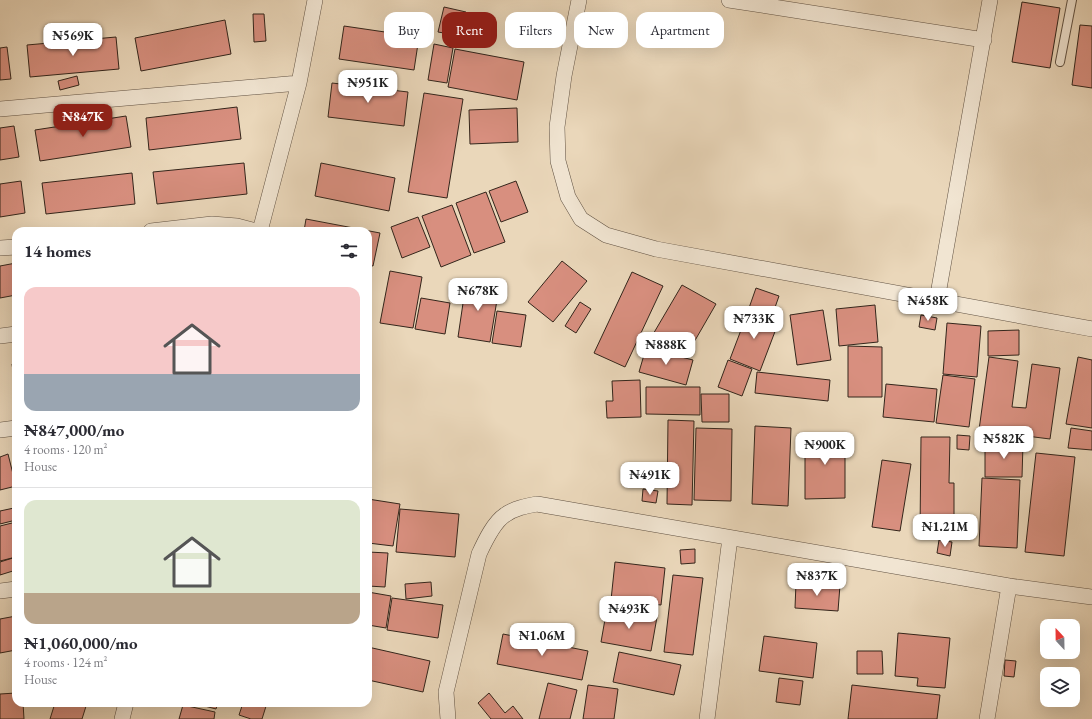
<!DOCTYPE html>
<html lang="en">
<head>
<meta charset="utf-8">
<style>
  body { margin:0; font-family:"EB Garamond",serif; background:#f7f7f7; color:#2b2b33; height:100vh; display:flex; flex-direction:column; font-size:15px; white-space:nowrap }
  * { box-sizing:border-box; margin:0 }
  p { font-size:13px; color:#7c7c81 }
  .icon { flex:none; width:22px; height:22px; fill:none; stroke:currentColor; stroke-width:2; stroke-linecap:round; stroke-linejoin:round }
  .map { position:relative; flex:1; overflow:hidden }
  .panel { position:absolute; left:12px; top:227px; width:360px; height:480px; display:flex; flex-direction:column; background:#fff; border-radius:12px; box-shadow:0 4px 16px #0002 }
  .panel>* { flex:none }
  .banner { position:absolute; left:384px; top:12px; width:380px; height:36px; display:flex; gap:8px }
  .needle { width:26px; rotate:338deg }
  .tools { position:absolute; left:1040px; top:619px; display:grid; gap:8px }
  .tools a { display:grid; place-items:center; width:40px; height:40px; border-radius:8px; background:#fff; box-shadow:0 4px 16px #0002; font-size:20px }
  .price { position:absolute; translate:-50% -34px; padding:0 9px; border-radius:8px; background:#fff; color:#222; font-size:13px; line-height:26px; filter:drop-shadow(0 1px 2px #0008) }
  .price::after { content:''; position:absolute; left:50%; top:24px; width:12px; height:9px; margin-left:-6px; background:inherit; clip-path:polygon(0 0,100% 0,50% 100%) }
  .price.active { background:#8f2418; color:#fff }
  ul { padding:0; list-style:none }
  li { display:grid; align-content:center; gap:8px; height:212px; padding:0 12px }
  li+li { border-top:1px solid #e1e1e2 }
  li span { display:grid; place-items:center; height:124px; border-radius:12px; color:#555 }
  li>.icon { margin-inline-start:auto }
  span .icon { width:72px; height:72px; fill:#fffc; stroke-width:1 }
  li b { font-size:17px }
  h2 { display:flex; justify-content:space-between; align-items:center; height:48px; padding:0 12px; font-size:17px }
  .pill { padding:0 14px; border-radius:12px; background:#fff; box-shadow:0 4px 16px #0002; font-size:14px; line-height:36px }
  .pill.active { background:#8f2418; color:#fff }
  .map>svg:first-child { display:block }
  .building { fill:#d88f7f; stroke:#33251b }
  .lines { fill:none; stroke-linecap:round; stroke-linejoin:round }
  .service-casing { stroke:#615243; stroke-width:10 }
  .minor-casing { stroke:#615243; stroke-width:16 }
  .service { stroke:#f1e5d2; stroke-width:8 }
  .minor { stroke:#f1e5d2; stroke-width:15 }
</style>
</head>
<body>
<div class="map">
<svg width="1092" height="719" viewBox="0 0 1092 719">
  <rect width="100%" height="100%" fill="#ead7ba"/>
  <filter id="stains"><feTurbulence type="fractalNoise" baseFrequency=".005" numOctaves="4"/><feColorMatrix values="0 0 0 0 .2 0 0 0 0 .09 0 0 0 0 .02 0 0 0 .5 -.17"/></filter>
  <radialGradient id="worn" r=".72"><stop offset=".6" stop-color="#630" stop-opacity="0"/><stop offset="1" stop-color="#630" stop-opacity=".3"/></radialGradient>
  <path class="building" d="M 1022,2 L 1060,8 L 1050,68 L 1012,62 Z
    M 444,7 L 466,12 L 461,36 L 438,32 Z
    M 253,14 L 264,14 L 266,41 L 254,42 Z
    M 225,20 L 231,54 L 141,71 L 135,38 Z
    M 1080,25 L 1092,26 L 1092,88 L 1072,85 Z
    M 344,26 L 419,37 L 414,70 L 339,59 Z
    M 116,37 L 119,69 L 30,77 L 27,45 Z
    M 434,44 L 453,48 L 447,83 L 428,80 Z
    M 7,47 L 11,79 L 0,80 L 0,48 Z
    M 455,49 L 524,62 L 517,100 L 448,87 Z
    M 77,76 L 79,85 L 60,90 L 58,81 Z
    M 332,83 L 408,92 L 404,126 L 328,117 Z
    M 424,93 L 463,99 L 447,198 L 408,192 Z
    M 237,107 L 241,139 L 149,150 L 146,118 Z
    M 517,108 L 518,142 L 470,144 L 469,110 Z
    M 126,116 L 131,147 L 40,161 L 35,130 Z
    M 14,126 L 19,157 L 0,160 L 0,128 Z
    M 244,163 L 247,194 L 157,204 L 153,172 Z
    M 321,163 L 395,178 L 389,211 L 315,196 Z
    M 132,173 L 135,204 L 46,214 L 42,183 Z
    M 21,181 L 25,213 L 0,217 L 0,184 Z
    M 516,181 L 528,212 L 501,222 L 489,191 Z
    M 486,192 L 505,242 L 474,253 L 456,203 Z
    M 452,205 L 471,255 L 441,267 L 422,216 Z
    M 418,217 L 430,247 L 402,258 L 391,227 Z
    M 306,219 L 380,233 L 373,266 L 368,265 L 368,231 L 304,231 Z
    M 562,261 L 587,281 L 553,322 L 528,302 Z
    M 16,263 L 16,295 L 0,298 L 0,266 Z
    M 390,271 L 422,277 L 413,328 L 380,323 Z
    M 632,272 L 663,286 L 625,367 L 594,353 Z
    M 466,283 L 499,288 L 490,342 L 458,337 Z
    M 682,285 L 716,304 L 686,356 L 652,336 Z
    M 756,288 L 779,296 L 772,316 L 749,308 Z
    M 421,298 L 450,303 L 445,334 L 415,329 Z
    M 580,302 L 591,309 L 576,333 L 565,326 Z
    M 875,305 L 878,342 L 839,346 L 836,309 Z
    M 749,309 L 779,321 L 760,371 L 730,359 Z
    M 823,310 L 831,360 L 797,365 L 790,315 Z
    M 497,311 L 526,315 L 521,347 L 492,343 Z
    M 921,315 L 937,318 L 935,330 L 919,327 Z
    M 947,323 L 981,326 L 977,377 L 943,374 Z
    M 1019,330 L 1019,355 L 988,356 L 988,331 Z
    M 848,346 L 882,347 L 882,397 L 848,397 Z
    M 646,348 L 693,360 L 686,385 L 639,372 Z
    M 989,357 L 1018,361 L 1012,407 L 1026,408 L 1032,364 L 1060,368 L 1050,439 L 979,430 Z
    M 1078,357 L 1092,360 L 1092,428 L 1066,424 Z
    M 728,360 L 752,369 L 742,396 L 718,387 Z
    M 16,363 L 16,392 L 12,364 Z
    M 757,372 L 830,380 L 828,401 L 755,393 Z
    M 943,375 L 975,379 L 969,427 L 936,423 Z
    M 640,380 L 641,417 L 607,418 L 606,401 L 613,401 L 612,381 Z
    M 886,384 L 937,389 L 934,422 L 883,417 Z
    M 646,387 L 700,387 L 700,415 L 646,414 Z
    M 701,394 L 729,394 L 729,422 L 702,422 Z
    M 668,420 L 694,421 L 692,505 L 667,504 Z
    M 755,426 L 791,428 L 788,506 L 752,504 Z
    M 696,428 L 732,429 L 731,501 L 694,500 Z
    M 1071,428 L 1092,431 L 1092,450 L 1068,448 Z
    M 845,433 L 845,498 L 805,499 L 805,434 Z
    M 957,435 L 970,436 L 969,450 L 957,449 Z
    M 921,437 L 950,437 L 949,483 L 954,483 L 954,524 L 942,524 L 942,533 L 920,533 Z
    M 985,443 L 1023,444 L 1022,477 L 985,477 Z
    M 1036,453 L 1075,457 L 1064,556 L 1025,552 Z
    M 8,454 L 16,486 L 0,490 L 0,457 Z
    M 882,460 L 911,464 L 900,531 L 872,527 Z
    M 982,478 L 1020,480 L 1017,548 L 979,546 Z
    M 643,489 L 658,491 L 656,503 L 642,501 Z
    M 368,499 L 400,504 L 393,546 L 368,543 Z
    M 14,508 L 16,520 L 0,524 L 0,511 Z
    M 400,509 L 459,514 L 455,557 L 396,552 Z
    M 16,522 L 16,557 L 0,561 L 0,526 Z
    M 939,540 L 952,542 L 950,556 L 937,553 Z
    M 695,549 L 695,563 L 681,564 L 680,550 Z
    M 368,552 L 388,553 L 385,587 L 368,586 Z
    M 16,557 L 16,570 L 0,575 L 0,562 Z
    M 615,562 L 665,568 L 661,605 L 611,600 Z
    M 673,575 L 703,578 L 693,655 L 664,652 Z
    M 431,582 L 432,596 L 406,599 L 405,584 Z
    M 796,583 L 840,585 L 838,611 L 795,608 Z
    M 368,592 L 391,596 L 386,628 L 368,625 Z
    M 392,598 L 443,605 L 438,638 L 387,630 Z
    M 607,608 L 657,617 L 651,651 L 601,642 Z
    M 16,616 L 16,650 L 0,653 L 0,619 Z
    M 898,633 L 950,638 L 945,688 L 917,686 L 918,678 L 895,676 Z
    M 503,634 L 588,651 L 582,680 L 497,664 Z
    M 764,636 L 817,643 L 813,678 L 759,671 Z
    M 368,647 L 430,661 L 423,692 L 368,680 Z
    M 857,651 L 882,651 L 883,674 L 857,674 Z
    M 619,652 L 681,665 L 674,695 L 613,682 Z
    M 1005,660 L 1016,661 L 1014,677 L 1004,676 Z
    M 779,678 L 803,681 L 800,705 L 776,702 Z
    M 548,683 L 577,690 L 570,719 L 539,719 Z
    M 588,685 L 618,689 L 614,719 L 583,719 Z
    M 852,685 L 940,695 L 937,719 L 848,719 Z
    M 16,693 L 16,703 L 23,703 L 24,719 L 0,719 L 0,694 Z
    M 489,693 L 505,713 L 513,706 L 523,719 L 491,719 L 478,703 Z
    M 55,703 L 87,703 L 82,719 L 50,719 Z
    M 193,703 L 218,703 L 216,709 Z
    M 243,703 L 267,703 L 262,719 L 251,719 L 239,715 Z
    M 183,705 L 215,712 L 214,719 L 179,719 Z"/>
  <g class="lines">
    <defs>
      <path id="service" d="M 1060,62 L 1072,0"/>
      <path id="minor" d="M 579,0 L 564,76 L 557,127 L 558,161 L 568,197 L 581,219 L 606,235 L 656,249 L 1092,329
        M 729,0 L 984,40
        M 0,109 L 299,83
        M 151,231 L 212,224 L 237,226 L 256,231
        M 260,231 L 299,83 L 315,0
        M 0,248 L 16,247
        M 937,300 L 990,0
        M 0,336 L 16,334
        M 0,430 L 16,428
        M 0,591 L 16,589
        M 122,719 L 126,703
        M 448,719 L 446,692 L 479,554 C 485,541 494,522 505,515 C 515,508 526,506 537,504 L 1009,586 L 1092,597
        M 707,719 L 730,538
        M 987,719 L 1009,586"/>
    </defs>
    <use href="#service" class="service-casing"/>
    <use href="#minor" class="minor-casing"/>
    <use href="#service" class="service"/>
    <use href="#minor" class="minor"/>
  </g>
  <rect width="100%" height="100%" filter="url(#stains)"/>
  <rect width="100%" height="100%" fill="url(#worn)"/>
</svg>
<div class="tools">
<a><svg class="needle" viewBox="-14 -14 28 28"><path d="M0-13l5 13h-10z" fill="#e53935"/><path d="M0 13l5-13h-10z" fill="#7c7c81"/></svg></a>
<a><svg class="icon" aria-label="layers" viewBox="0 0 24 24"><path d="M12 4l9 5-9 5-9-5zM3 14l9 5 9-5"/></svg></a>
</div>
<b class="price" style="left:73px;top:57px">₦569K</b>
<b class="price" style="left:368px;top:104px">₦951K</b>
<b class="price active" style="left:83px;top:138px">₦847K</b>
<b class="price" style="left:478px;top:312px">₦678K</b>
<b class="price" style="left:928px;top:322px">₦458K</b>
<b class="price" style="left:754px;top:340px">₦733K</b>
<b class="price" style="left:666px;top:366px">₦888K</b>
<b class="price" style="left:1004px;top:460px">₦582K</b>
<b class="price" style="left:825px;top:466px">₦900K</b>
<b class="price" style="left:650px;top:496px">₦491K</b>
<b class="price" style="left:945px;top:548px">₦1.21M</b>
<b class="price" style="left:817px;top:597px">₦837K</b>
<b class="price" style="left:629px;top:630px">₦493K</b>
<b class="price" style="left:542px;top:657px">₦1.06M</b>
<div class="banner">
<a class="pill">Buy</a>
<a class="pill active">Rent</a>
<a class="pill">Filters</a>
<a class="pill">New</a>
<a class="pill">Apartment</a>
</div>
<section class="panel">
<h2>14 homes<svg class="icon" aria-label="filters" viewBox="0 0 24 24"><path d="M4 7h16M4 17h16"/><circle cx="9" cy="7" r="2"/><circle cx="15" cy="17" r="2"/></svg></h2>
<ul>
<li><span style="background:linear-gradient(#f6c9c9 70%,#9aa5b1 0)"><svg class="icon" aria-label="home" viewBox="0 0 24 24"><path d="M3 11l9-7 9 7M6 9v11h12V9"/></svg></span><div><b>₦847,000/mo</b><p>4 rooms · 120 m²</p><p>House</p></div></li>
<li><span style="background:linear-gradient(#dfe7d0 75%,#b9a48a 0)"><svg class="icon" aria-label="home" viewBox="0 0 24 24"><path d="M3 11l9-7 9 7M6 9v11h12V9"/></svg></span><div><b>₦1,060,000/mo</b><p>4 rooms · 124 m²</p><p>House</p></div></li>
</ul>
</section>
</div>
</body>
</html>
